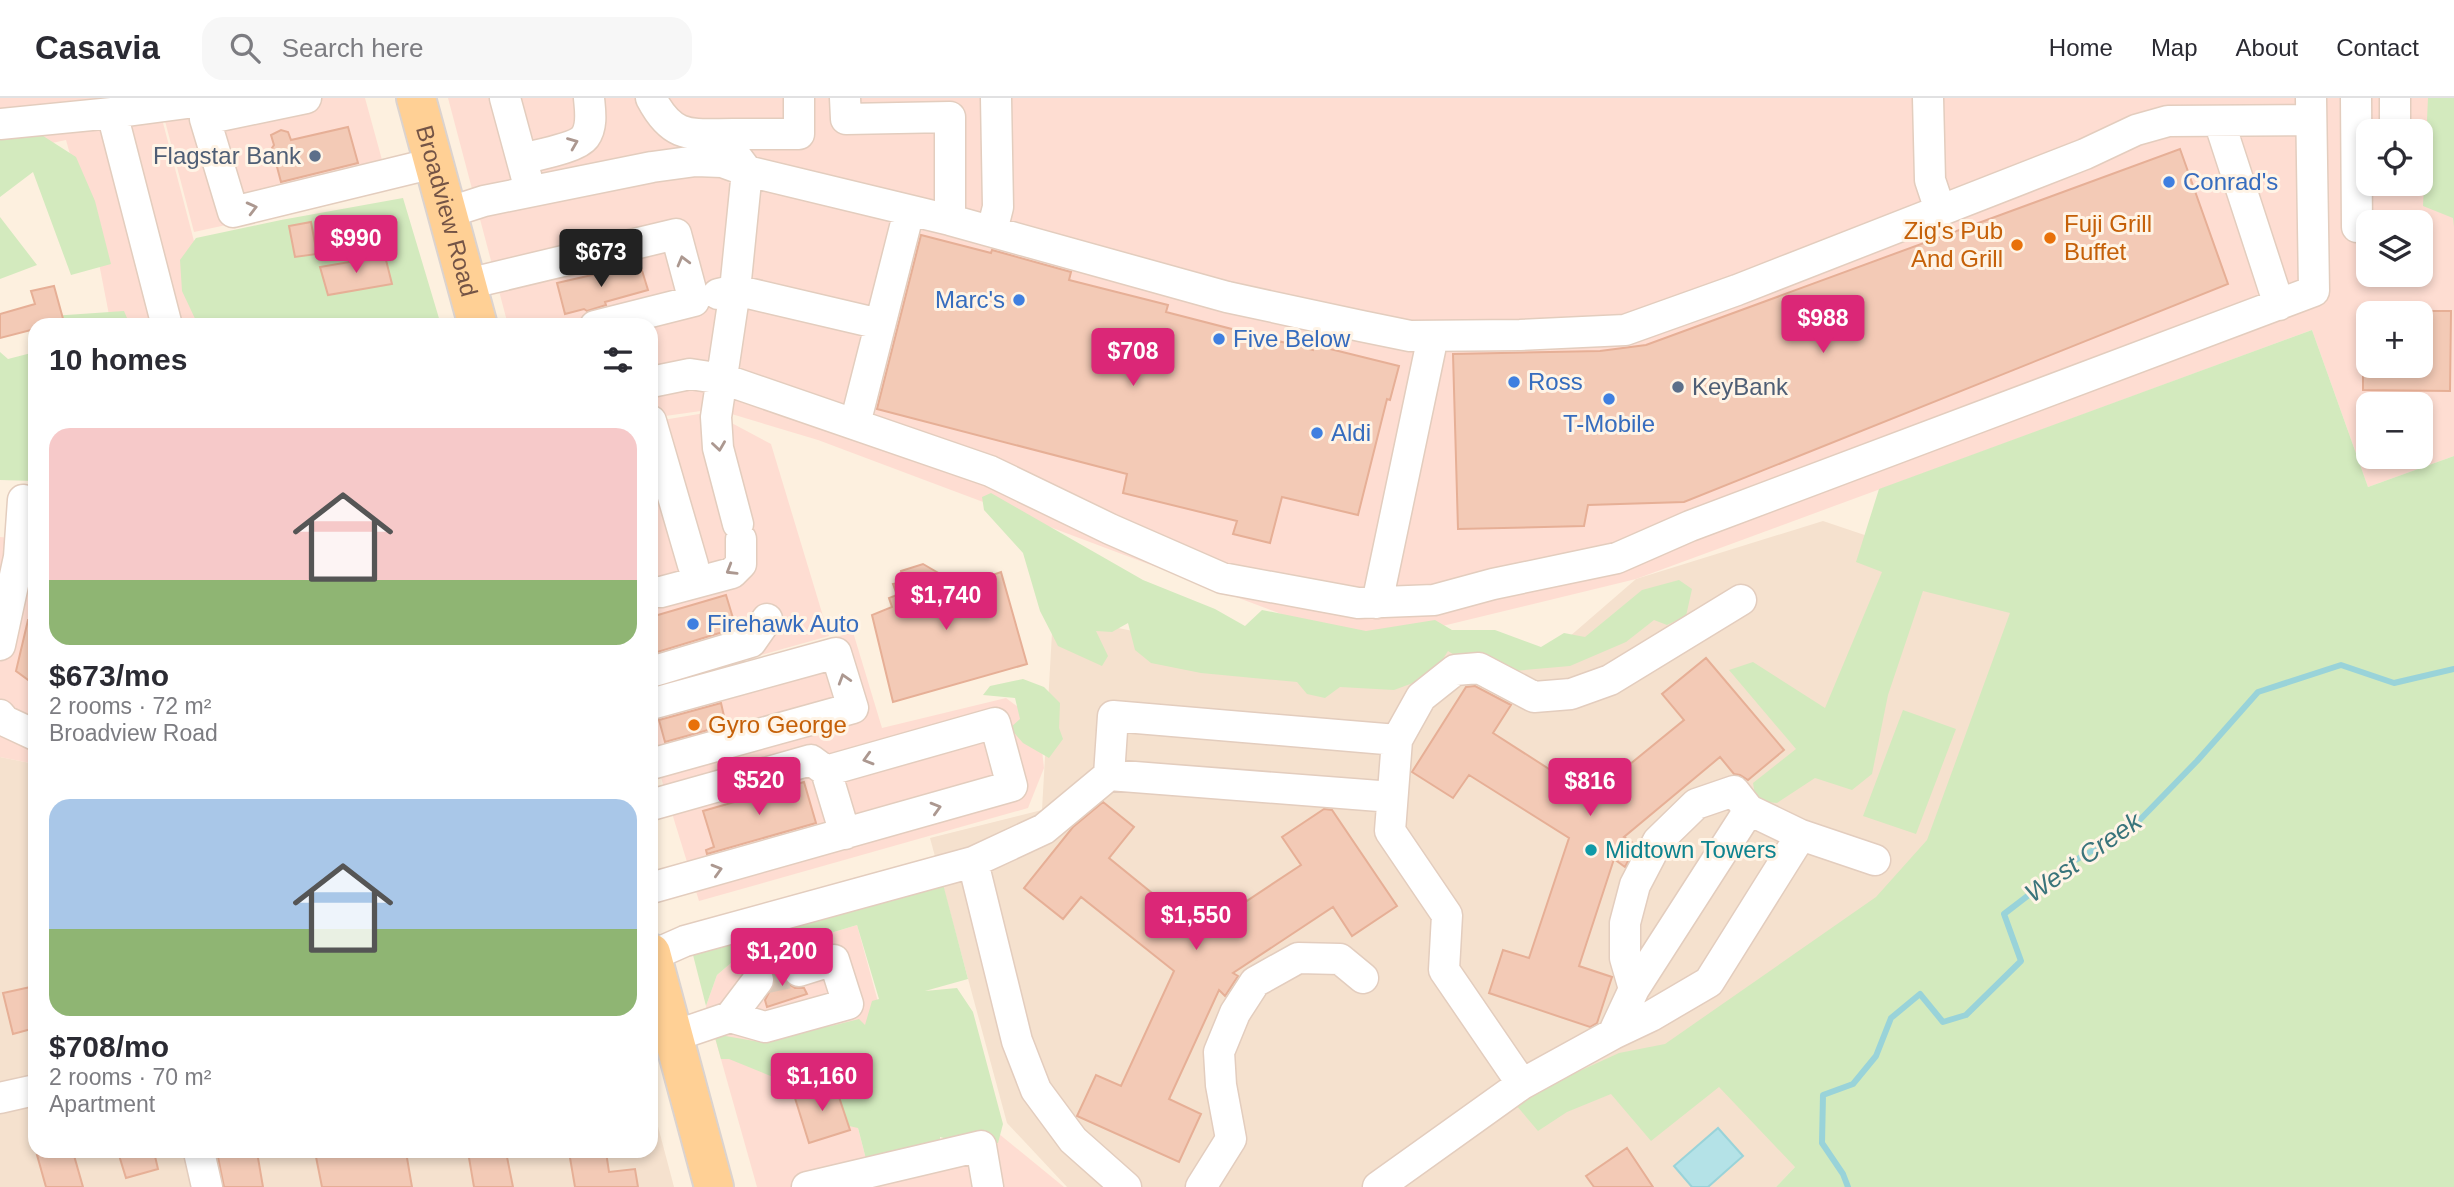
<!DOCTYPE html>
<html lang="en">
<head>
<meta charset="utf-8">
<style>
  body { margin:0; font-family:Helvetica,sans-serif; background:#f7f7f7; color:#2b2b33; height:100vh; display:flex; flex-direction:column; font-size:26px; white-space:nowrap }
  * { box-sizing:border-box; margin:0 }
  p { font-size:23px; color:#7c7c81 }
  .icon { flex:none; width:38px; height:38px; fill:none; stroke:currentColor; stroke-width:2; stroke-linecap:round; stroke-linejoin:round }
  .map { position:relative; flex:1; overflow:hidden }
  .side { position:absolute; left:28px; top:220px; width:630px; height:840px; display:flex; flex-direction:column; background:#fff; border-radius:21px; box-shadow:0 4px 10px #0003 }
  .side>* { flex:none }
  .fabs { position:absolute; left:2356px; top:21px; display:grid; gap:14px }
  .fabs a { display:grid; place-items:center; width:77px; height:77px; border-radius:14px; background:#fff; box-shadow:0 4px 10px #0003; font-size:35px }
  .price { position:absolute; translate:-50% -60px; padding:0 16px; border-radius:7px; background:#db2777; color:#fff; font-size:23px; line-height:46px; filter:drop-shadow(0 2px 4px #0008) }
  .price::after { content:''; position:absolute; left:50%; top:42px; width:21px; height:16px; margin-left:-10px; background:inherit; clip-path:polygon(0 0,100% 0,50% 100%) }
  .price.active { background:#222; color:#fff }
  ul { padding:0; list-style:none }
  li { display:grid; align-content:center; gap:14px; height:371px; padding:0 21px }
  li span { display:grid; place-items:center; height:217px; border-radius:21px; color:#555 }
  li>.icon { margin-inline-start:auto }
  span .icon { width:126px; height:126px; fill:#fffc; stroke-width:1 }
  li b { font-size:30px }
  h2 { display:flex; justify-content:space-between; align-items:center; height:84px; padding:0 21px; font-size:30px }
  header { display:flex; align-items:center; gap:42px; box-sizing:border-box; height:98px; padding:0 35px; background:#fff; border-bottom:2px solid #e1e1e2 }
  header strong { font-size:33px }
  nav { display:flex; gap:38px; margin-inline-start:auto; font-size:24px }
  .search { width:490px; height:63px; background:#f7f7f7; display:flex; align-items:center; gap:18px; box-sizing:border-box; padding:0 24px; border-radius:21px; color:#7c7c81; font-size:26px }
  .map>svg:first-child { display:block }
  .residential { fill:#f5e1ce }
  .commercial { fill:#feddd2; fill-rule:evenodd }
  .green { fill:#d3eabe }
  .water { fill:#b4e2e7; stroke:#99d3d9; stroke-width:2 }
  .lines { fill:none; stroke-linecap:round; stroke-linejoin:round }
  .stream { stroke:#99d3d9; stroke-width:6 }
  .building { fill:#f3cab6; stroke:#e6af96; stroke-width:2 }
  .minor-tunnel { stroke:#dbc9b9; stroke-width:30; stroke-dasharray:30 15; stroke-linecap:butt }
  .minor-casing { stroke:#e3cdbe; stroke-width:33 }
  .major-casing { stroke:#dbd3cf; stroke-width:42 }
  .minor { stroke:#fff; stroke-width:30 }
  .major { stroke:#ffd095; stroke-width:38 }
  .oneway { stroke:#ac9890 }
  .service-dot { fill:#5c6f8a; stroke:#fff4e6; stroke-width:2.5 }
  .shop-dot { fill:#3f7fe0; stroke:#fff4e6; stroke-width:2.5 }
  .food-dot { fill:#e8710a; stroke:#fff4e6; stroke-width:2.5 }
  .culture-dot { fill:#0f9aa8; stroke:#fff4e6; stroke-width:2.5 }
  .labels { text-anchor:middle; stroke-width:6; stroke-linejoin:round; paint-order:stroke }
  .service-label { font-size:24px; fill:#4e5e75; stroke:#fff4e6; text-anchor:end }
  .shop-label { font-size:24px; fill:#366cbe; stroke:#fff4e6; text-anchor:start }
  .street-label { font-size:24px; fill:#745446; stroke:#fff4e6 }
  .food-label { font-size:24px; fill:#c56008; stroke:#fff4e6; text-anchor:start }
  .culture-label { font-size:24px; fill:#0d838f; stroke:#fff4e6; text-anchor:start }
  .water-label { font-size:26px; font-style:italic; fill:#3a747b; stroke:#fff4e6 }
</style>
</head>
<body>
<header>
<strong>Casavia</strong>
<div class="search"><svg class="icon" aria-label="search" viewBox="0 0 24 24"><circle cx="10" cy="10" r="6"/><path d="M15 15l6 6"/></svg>Search here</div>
<nav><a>Home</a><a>Map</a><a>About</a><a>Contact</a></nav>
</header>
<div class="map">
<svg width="2454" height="1089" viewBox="0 0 2454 1089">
  <rect width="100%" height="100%" fill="#fdf0df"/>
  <path class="residential" d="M 1823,423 L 2049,499 L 1795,1069 L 1776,1089 L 1067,1089 L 1007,1025 L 930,740 L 1042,712 L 1053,517 L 1394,585 L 1446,544 L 1539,565 L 1636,481 Z
    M 0,659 L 35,666 L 35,1054 L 651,1054 L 651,1002 L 674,1089 L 0,1089 Z"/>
  <path class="commercial" d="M 0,0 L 268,0 L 162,21 L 216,227 L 111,227 L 90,119 L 82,99 L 66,42 L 0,56 Z
    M 276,0 L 365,0 L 390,91 L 194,134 L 165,23 Z
    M 448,0 L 2454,0 L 2454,358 L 2368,389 L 2312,232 L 1636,481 L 1364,547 L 818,342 L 715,311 L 651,320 L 651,228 L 508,227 ZM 2368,33 L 2420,33 L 2420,86 L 2368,86 ZM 2368,124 L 2420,124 L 2420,177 L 2368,177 ZM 2368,215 L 2420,215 L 2420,268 L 2368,268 ZM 2368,306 L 2420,306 L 2420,359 L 2368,359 Z
    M 711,314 L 771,346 L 829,538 L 651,588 L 651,324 Z
    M 0,439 L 35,442 L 35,666 L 0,659 Z
    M 853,534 L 882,630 L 1006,600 L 1039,625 L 1044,670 L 1028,710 L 699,803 L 651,647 L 651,595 Z
    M 857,827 L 883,922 L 844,977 L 866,1061 L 993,1031 L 1064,1089 L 757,1089 L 706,908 L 717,877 L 731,865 Z"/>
  <path class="green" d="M 2428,0 L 2454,0 L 2454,129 L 2453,120 L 2423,108 Z
    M 37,34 L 76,59 L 95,103 L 111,166 L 71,177 L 33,74 L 0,99 L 0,39 Z
    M 403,100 L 441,227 L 198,227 L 182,193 L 180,162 L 196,140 L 281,122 Z
    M 0,119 L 37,167 L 0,181 Z
    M 124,213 L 130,227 L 49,228 L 52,218 Z
    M 2312,232 L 2368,389 L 2454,358 L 2454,1089 L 1776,1089 L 1795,1069 L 1719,989 L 1651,1043 L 1611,996 L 1567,1014 L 1538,1033 L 1516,1007 L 1527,997 L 1619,955 L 1665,946 L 1876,799 L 1927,742 L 2010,515 L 1923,493 L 1888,597 L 1872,676 L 1852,692 L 1815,680 L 1777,705 L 1756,703 L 1753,685 L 1796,651 L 1729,572 L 1753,564 L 1825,610 L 1882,474 L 1856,464 L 1879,391 Z
    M 0,254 L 8,261 L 35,254 L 35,383 L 0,382 Z
    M 991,395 L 1143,482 L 1215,511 L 1245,528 L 1262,512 L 1366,533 L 1435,522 L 1452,532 L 1495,532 L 1541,549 L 1564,535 L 1585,539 L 1642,492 L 1679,482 L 1692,491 L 1686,518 L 1667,527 L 1654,522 L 1626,544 L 1570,568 L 1503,574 L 1467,565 L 1448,553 L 1432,578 L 1394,592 L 1340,589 L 1325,600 L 1307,596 L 1297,584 L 1201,575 L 1151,565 L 1135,552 L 1128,525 L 1112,534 L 1096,533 L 1108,558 L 1102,568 L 1058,548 L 1040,513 L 1023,455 L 984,412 L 982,399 Z
    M 1023,581 L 1044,589 L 1060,605 L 1059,630 L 1063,641 L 1049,660 L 1023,645 L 1010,630 L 1020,621 L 1015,600 L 983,597 L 990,588 Z
    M 1903,612 L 1956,631 L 1916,736 L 1863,718 Z
    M 943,786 L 968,881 L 925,893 L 957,890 L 973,914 L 1003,1026 L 998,1045 L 965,1046 L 940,1039 L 940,1047 L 866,1061 L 858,1030 L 840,1026 L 817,977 L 778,981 L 729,961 L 721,961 L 714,936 L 760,944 L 811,930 L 831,928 L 859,921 L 865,927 L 872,903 L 879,901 L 857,827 L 731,865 L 717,877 L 706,908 L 693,857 Z"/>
  <path class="water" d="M 1718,1030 L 1743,1058 L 1708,1089 L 1692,1089 L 1674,1068 Z"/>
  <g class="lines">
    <path class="stream" d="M 1848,1089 L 1843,1076 L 1822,1045 L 1823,997 L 1853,986 L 1876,958 L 1891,920 L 1920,896 L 1943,924 L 1966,917 L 2021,863 L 2004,816 L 2072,764 L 2131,731 L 2197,663 L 2258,594 L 2341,567 L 2394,585 L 2454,571"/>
  </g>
  <path class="building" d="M 348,29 L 358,65 L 281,84 L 272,50 L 274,47 L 271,37 L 281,32 L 288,34 L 291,42 Z
    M 2180,51 L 2228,186 L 1684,404 L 1588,407 L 1584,428 L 1458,431 L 1453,256 L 1600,253 L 1646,247 Z
    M 311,124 L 317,156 L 295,159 L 289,128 Z
    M 921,137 L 991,155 L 992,152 L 1071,174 L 1069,182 L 1168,207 L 1166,214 L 1313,252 L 1314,247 L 1399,268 L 1390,302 L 1387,301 L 1358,417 L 1282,399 L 1270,445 L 1233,436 L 1237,423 L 1123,395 L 1127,376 L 877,311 Z
    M 385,158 L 392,186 L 328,197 L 320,169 Z
    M 640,166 L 648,192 L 605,204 L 606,207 L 587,213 L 584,211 L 565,216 L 557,185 Z
    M 54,188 L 65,228 L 35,228 L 35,231 L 0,240 L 0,216 L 35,206 L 31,193 Z
    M 2420,213 L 2451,213 L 2450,293 L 2363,292 L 2363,268 L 2420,268 Z
    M 923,466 L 961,488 L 1001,474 L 1027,566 L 893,604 L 872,517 L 892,509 L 889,500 L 897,497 L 893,486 L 903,484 L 901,473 Z
    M 726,497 L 736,530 L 651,556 L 651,519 Z
    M 28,522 L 35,522 L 35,587 L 16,573 Z
    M 1706,560 L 1784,652 L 1748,682 L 1740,677 L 1734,676 L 1720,659 L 1624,739 L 1636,747 L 1625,769 L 1614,761 L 1579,868 L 1612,879 L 1597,925 L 1590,929 L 1489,895 L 1503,852 L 1529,860 L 1569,740 L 1469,677 L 1453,700 L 1412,674 L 1466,589 L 1475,588 L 1511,607 L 1493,635 L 1591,698 L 1684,622 L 1662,596 Z
    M 721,605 L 726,627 L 665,644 L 659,622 Z
    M 804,684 L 816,725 L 707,756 L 706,752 L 714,749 L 703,713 Z
    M 1103,704 L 1134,729 L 1109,760 L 1200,834 L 1301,767 L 1282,739 L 1324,711 L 1332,712 L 1397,808 L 1352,838 L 1333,809 L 1233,875 L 1238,878 L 1225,898 L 1219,892 L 1169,1001 L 1201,1016 L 1179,1064 L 1077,1018 L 1096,977 L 1121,988 L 1174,873 L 1081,799 L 1063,821 L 1024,790 L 1073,729 Z
    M 785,864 L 782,878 L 787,885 L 795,890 L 804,890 L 807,896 L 767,909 L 765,902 L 775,883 L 774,875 L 769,869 Z
    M 35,888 L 35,930 L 13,936 L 3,895 Z
    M 834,984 L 850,1032 L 809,1045 L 794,997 Z
    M 1627,1050 L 1653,1089 L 1594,1089 L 1586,1078 Z
    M 51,1054 L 73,1054 L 83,1089 L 46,1089 L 37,1057 Z
    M 118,1054 L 154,1054 L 158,1071 L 126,1080 Z
    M 217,1054 L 257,1054 L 263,1089 L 224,1089 Z
    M 315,1054 L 406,1054 L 412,1089 L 322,1089 Z
    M 468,1054 L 506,1054 L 513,1089 L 474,1089 Z
    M 569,1054 L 606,1054 L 609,1074 L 635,1071 L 638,1089 L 575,1089 Z"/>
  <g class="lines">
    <path class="minor-tunnel" d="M 758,882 L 799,873"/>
    <defs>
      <path id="minor" d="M 306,0 L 205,21 L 233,114 L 434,65
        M 505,0 L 527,81
        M 651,0 C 673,42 691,36 733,36
        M 845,0 L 846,21 L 950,19 L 950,122
        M 1928,0 L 1930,82 L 1940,112
        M 2356,0 L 2357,129
        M 112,15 L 225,0
        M 2219,23 L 2279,207
        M 0,26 L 112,15 L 167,228
        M 2395,33 L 2395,0
        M 522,61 C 536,57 577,50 585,39 C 593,28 590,12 589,0
        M 447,115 L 484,103 L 652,69 L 696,63 L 722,64 L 747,73 L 950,122 L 1227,199 L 1361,228 L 1410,238 L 1520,237 L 1625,232 L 1737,192 L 2085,56 L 2136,32 L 2168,23 L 2311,22
        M 992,133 L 998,109 L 996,0
        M 467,186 L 676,136 L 694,203 L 595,228
        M 718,196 L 735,192 L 880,226
        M 651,284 L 690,276 L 723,281 L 990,373 L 1110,431 L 1222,480 L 1358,505 L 1434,502 L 1493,486 L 1617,460 L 1690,428 L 2314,193 L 2311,0
        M 651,323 L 693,467
        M 855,326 L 909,113
        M 23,402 L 19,459 L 35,456
        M 738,426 L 718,350 L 716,319 L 735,192 L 747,73 L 732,53 L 733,36 L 799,36 L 799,0
        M 651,494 L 661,494 L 732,475 L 741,466 L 741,441
        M 1377,505 L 1433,238
        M 0,547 L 19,459
        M 651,574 L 751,544 L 767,521
        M 651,606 L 836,555 L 853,610 L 651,666
        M 0,617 L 5,623 L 35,637
        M 1397,642 L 1421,599 L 1455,572 L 1479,570 L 1534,599 L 1571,596 L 1610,582 L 1741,502
        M 826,673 L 845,736
        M 1109,677 L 1392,699
        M 651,707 L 811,662 L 826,673 L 995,625 L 1012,688 L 651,790
        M 973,764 L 1044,731 L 1109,677 L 1113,618 L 1397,642 L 1390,733 L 1447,817 L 1444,872 L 1522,986 L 1378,1089
        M 651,858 L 685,843 L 973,764 L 1017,943 L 1036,992 L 1073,1042 L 1126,1089
        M 1634,891 L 1625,860 L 1625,825 L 1635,787 L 1658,743 L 1696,706 L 1734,693 L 1749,712
        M 730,919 L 758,882
        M 1613,936 L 1634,891 L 1749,712 L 1801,737
        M 674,938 L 730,919 L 765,929 L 848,906 L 834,862 L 799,873
        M 1522,986 L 1613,936 L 1651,918 L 1709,884 L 1801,737 L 1875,762
        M 0,1000 L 35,992
        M 199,1054 L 207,1089
        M 807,1089 L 981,1048 L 988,1089
        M 1201,1089 L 1231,1041 L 1221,987 L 1219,954 L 1235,915 L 1255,884 L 1298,860 L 1340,861 L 1363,880"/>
      <g id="major">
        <path id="s1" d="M 416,0 L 478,228"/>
        <path d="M 651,855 L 714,1089"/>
      </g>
    </defs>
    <use href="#minor" class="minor-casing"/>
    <use href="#major" class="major-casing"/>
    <use href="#minor" class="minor"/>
    <use href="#major" class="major"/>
  </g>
  <defs><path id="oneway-chevron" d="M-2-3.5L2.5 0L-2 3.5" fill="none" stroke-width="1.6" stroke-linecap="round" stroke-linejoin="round" transform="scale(1.75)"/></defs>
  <g class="oneway">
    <use href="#oneway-chevron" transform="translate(573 45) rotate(-22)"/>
    <use href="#oneway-chevron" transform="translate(252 110) rotate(-14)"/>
    <use href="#oneway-chevron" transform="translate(683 163) rotate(-105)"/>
    <use href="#oneway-chevron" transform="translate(719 348) rotate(82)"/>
    <use href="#oneway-chevron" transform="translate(731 472) rotate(149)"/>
    <use href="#oneway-chevron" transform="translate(844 581) rotate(-107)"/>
    <use href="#oneway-chevron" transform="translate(868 661) rotate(164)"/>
    <use href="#oneway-chevron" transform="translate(936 710) rotate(-16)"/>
    <use href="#oneway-chevron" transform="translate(717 772) rotate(-16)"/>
  </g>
  <g class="service-dot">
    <circle cx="315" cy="58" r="7"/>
    <circle cx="1678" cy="289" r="7"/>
  </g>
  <g class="shop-dot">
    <circle cx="2169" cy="84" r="7"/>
    <circle cx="1019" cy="202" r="7"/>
    <circle cx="1219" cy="241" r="7"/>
    <circle cx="1514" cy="284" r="7"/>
    <circle cx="1609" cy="301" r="7"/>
    <circle cx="1317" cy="335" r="7"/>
    <circle cx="693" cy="526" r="7"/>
  </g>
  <g class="food-dot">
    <circle cx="2050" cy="140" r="7"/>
    <circle cx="2017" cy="147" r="7"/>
    <circle cx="694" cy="627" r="7"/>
  </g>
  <circle class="culture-dot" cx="1591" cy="752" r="7"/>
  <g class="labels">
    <g class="service-label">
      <text x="301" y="66">Flagstar Bank</text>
      <text x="1692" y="297" text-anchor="start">KeyBank</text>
    </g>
    <g class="shop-label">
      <text x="2183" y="92">Conrad's</text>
      <text x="1005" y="210" text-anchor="end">Marc's</text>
      <text x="1233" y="249">Five Below</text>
      <text x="1528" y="292">Ross</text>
      <text x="1609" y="334" text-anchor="middle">T-Mobile</text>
      <text x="1331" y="343">Aldi</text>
      <text x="707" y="534">Firehawk Auto</text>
    </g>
    <g class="street-label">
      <text dy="8" stroke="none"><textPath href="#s1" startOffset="117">Broadview Road</textPath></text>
    </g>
    <g class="food-label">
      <text x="2064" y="134">Fuji Grill<tspan x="2064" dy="28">Buffet</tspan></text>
      <text x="2003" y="141" text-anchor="end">Zig's Pub<tspan x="2003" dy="28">And Grill</tspan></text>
      <text x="708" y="635">Gyro George</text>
    </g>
    <g class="culture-label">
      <text x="1605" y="760">Midtown Towers</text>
    </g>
    <g class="water-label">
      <text transform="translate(2083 759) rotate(-35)" y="9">West Creek</text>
    </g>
  </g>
</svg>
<div class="fabs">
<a><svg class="icon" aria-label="locate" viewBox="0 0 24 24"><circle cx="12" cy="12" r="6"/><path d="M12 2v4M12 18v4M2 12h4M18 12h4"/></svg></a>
<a><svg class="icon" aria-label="layers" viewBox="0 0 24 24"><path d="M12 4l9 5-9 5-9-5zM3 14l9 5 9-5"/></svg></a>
<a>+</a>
<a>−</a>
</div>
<b class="price" style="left:356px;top:177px">$990</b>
<b class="price active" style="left:601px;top:191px">$673</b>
<b class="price" style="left:1823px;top:257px">$988</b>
<b class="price" style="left:1133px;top:290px">$708</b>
<b class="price" style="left:946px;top:534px">$1,740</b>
<b class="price" style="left:759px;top:719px">$520</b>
<b class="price" style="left:1590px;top:720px">$816</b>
<b class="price" style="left:1196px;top:854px">$1,550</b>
<b class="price" style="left:782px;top:890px">$1,200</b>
<b class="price" style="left:822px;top:1015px">$1,160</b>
<section class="side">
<h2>10 homes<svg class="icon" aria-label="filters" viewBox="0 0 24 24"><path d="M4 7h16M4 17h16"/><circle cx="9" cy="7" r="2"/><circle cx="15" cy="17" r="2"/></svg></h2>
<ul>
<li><span style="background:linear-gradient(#f6c9c9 70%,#8fb573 0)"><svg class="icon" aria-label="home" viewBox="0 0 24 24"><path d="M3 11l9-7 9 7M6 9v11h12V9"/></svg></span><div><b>$673/mo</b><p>2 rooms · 72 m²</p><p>Broadview Road</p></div></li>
<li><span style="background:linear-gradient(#a9c7e8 60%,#8fb573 0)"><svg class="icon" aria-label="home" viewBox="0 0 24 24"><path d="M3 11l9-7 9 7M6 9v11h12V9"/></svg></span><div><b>$708/mo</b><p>2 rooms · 70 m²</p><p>Apartment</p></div></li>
</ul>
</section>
</div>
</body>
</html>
